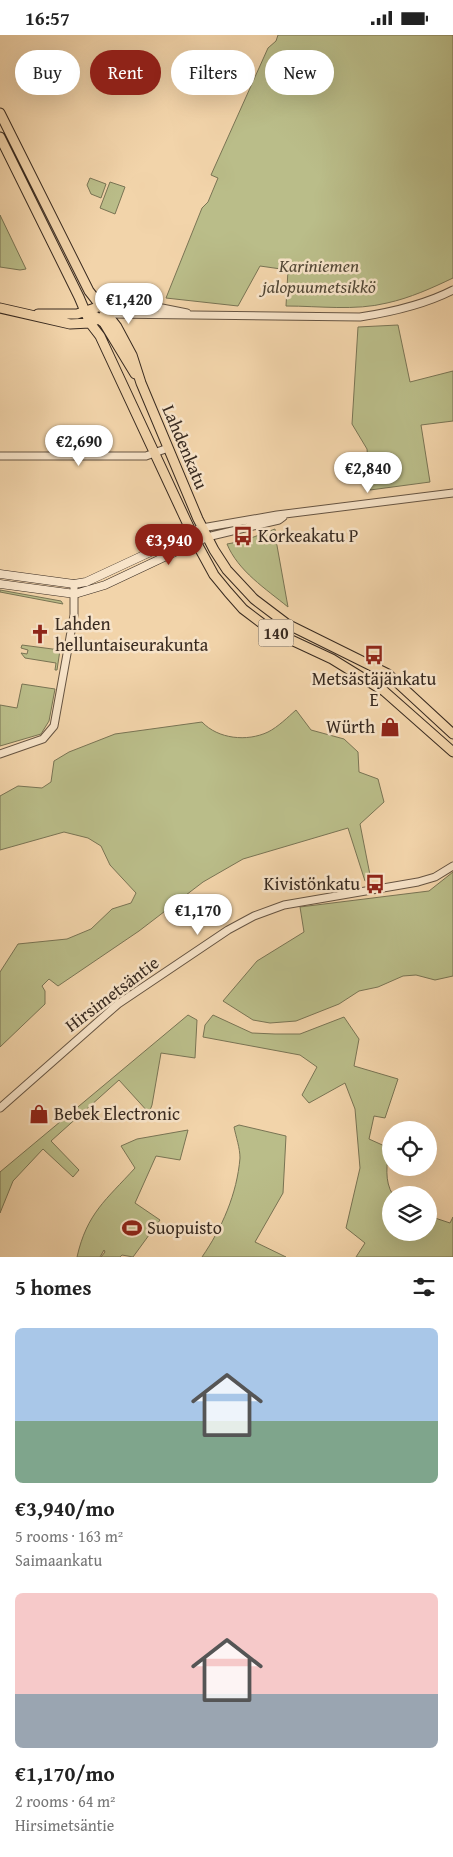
<!DOCTYPE html>
<html lang="en">
<head>
<meta charset="utf-8">
<style>
  body { margin:0; font-family:"Gentium Book Plus",serif; background:#f6f6f6; color:#222; height:100vh; display:flex; flex-direction:column; font-size:19px; white-space:nowrap }
  * { box-sizing:border-box; margin:0 }
  p { font-size:16px; color:#767676 }
  .icon { flex:none; width:28px; height:28px; fill:none; stroke:currentColor; stroke-width:2; stroke-linecap:round; stroke-linejoin:round }
  .map { position:relative; height:1222px; overflow:hidden }
  .side { display:flex; flex-direction:column; background:#fff; flex:1 }
  .side>* { flex:none }
  .top-card { position:absolute; left:15px; top:15px; width:424px; height:45px; display:flex; gap:10px }
  .controls { position:absolute; left:382px; top:1086px; display:grid; gap:10px }
  .controls a { display:grid; place-items:center; width:55px; height:55px; border-radius:50%; background:#fff; box-shadow:0 5px 20px #0002; font-size:25px }
  .price { position:absolute; translate:-50% -42px; padding:0 11px; border-radius:18px; background:#fff; color:#222; font-size:16px; line-height:32px; filter:drop-shadow(0 1px 2px #0008) }
  .price::after { content:''; position:absolute; left:50%; top:30px; width:15px; height:11px; margin-left:-8px; background:inherit; clip-path:polygon(0 0,100% 0,50% 100%) }
  .price.current { background:#8f2418; color:#fff }
  ul { padding:0; list-style:none }
  li { display:grid; align-content:center; gap:10px; height:265px; padding:0 15px }
  li span { display:grid; place-items:center; height:155px; border-radius:8px; color:#555 }
  li>.icon { margin-inline-start:auto }
  span .icon { width:90px; height:90px; fill:#fffc; stroke-width:1 }
  li b { font-size:21px }
  h2 { display:flex; justify-content:space-between; align-items:center; height:60px; padding:0 15px; font-size:21px }
  .tag { padding:0 18px; border-radius:22px; background:#fff; box-shadow:0 5px 20px #0002; font-size:18px; line-height:45px }
  .tag.current { background:#8f2418; color:#fff }
  .status { display:flex; justify-content:space-between; align-items:center; height:35px; padding:0 25px; background:#fff; direction:ltr }
  .status svg { height:14px; fill:currentColor }
  .map>svg:first-child { display:block }
  .green { fill:#babd89; stroke:#797454 }
  .lines { fill:none; stroke-linecap:round; stroke-linejoin:round }
  .tertiary-casing { stroke:#665442; stroke-width:9 }
  .secondary-casing { stroke:#382a20; stroke-width:9 }
  .primary-casing { stroke:#382a20; stroke-width:11 }
  .tertiary { stroke:#f7e3c8; stroke-width:7 }
  .secondary { stroke:#f7e3c8; stroke-width:8 }
  .primary { stroke:#f2d4aa; stroke-width:9 }
  .labels { text-anchor:middle; stroke-width:5; stroke-linejoin:round; paint-order:stroke }
  .shield { fill:#f7e3c8; stroke:#716252; stroke-width:1 }
  .shield-label { font-size:16px; font-weight:bold; fill:#382a20 }
  .park-label { font-size:18px; font-style:italic; fill:#524735; stroke:#f7e3c8 }
  .street-label { font-size:18px; fill:#382a20; stroke:#f7e3c8 }
  .poi-label { font-size:18px; fill:#382a20; stroke:#f7e3c8; text-anchor:start }
</style>
</head>
<body>
<div class="status"><b>16:57</b><svg viewBox="0 0 49 12"><path d="M0 12V9h3v3zM5 12V6h3v6zM10 12V3h3v9zM15 12V0h3v12zM26 1h20v11H26zM47 4h2v5h-2z"/></svg></div>
<div class="map">
<svg width="453" height="1222" viewBox="0 0 453 1222">
  <rect width="100%" height="100%" fill="#f2d4aa"/>
  <filter id="stains"><feTurbulence type="fractalNoise" baseFrequency=".004" numOctaves="4"/><feColorMatrix values="0 0 0 0 .2 0 0 0 0 .09 0 0 0 0 .02 0 0 0 .5 -.17"/></filter>
  <radialGradient id="worn" r=".72"><stop offset=".6" stop-color="#630" stop-opacity="0"/><stop offset="1" stop-color="#630" stop-opacity=".3"/></radialGradient>
  <path class="green" d="M 278,0 L 453,0 L 453,243 C 432,253 410,263 387,268 C 355,276 319,271 286,271 L 288,235 L 260,231 L 238,271 L 166,263 L 202,173 L 208,167 L 218,143 L 211,140 L 268,13 L 276,6 Z
    M 90,143 L 106,149 L 101,163 L 91,159 L 87,150 Z
    M 110,147 L 125,152 L 115,179 L 100,173 Z
    M 0,180 L 26,234 L 20,235 L 0,232 Z
    M 398,290 L 410,347 L 453,336 L 453,386 L 421,390 L 430,447 L 370,455 L 367,414 L 352,389 L 358,292 Z
    M 275,494 L 276,505 L 288,572 C 266,554 238,536 227,509 L 243,506 Z
    M 0,555 L 61,566 L 63,569 L 0,557 Z
    M 22,610 L 60,615 L 57,635 L 55,635 L 56,628 L 25,623 L 21,618 L 27,619 L 28,615 L 21,613 Z
    M 22,649 L 55,654 L 49,686 L 41,699 L 0,711 L 0,670 L 17,673 Z
    M 296,675 L 311,695 L 344,704 L 358,717 L 359,737 L 378,744 L 384,767 L 360,789 L 371,845 L 365,846 L 348,793 L 243,824 L 203,847 L 139,896 L 58,951 L 49,944 L 42,951 L 45,956 L 45,969 L 0,1012 L 0,937 L 18,909 L 67,904 L 91,894 L 112,874 L 131,868 L 136,858 L 110,830 L 101,811 L 88,803 L 64,797 L 0,815 L 0,761 L 18,751 L 42,753 L 51,747 L 54,726 L 69,717 L 115,699 L 202,687 C 218,704 247,707 268,697 C 278,692 288,682 296,675 Z
    M 453,837 L 453,941 L 435,945 L 416,940 L 403,941 L 378,952 L 359,956 L 339,969 L 296,986 L 270,988 L 253,985 L 223,966 L 257,926 L 304,897 L 300,872 L 429,856 Z
    M 188,980 L 197,985 L 195,1023 L 161,1018 L 152,1070 L 149,1078 L 119,1045 L 51,1106 L 79,1135 L 73,1142 L 43,1114 L 13,1146 L 0,1178 L 0,1137 Z
    M 213,980 L 252,998 L 275,999 L 300,999 L 344,982 L 359,1004 L 354,1031 L 398,1044 L 385,1083 L 374,1081 L 369,1104 L 389,1113 C 387,1129 384,1146 393,1160 L 391,1160 L 391,1198 L 429,1198 L 429,1181 L 450,1188 L 453,1182 L 453,1222 L 356,1222 L 365,1208 L 346,1193 L 360,1133 L 355,1074 L 345,1048 L 309,1068 L 302,1060 L 317,1032 L 300,1020 L 203,1002 L 205,990 Z
    M 239,1090 L 286,1101 L 283,1158 L 255,1207 L 286,1222 L 202,1222 C 222,1193 237,1159 240,1123 C 240,1113 236,1102 234,1092 Z
    M 188,1095 L 180,1125 L 156,1121 L 135,1168 L 160,1185 L 133,1222 L 122,1220 L 120,1222 L 101,1222 L 105,1217 L 104,1215 L 100,1222 L 77,1222 C 87,1178 106,1165 135,1133 L 121,1111 L 137,1104 Z"/>
  <g class="lines">
    <defs>
      <path id="tertiary" d="M 101,271 L 152,271 L 187,278
        M 108,279 L 360,282 C 392,277 424,270 453,255
        M 0,421 L 146,421 L 168,413
        M 202,493 L 277,480 L 453,458
        M 207,502 L 279,485 L 283,482
        M 0,719 L 43,704 L 54,691 L 74,580 L 74,549
        M 0,1073 L 118,969 L 228,895 L 254,881 L 284,870 L 418,847 L 435,842 L 453,831"/>
      <path id="secondary" d="M 0,539 L 74,549 L 86,547 L 202,493
        M 0,549 L 75,559 L 105,550 L 207,502"/>
      <path id="primary" d="M 0,78 L 89,256 L 117,292 L 132,320 L 141,348 L 198,484 L 214,515 L 227,535 L 254,564 L 287,589 L 388,639 L 453,699
        M 0,102 L 79,262 L 90,288 L 100,301 L 196,507 L 214,540 L 228,557 L 243,574 L 272,596 L 332,624 L 384,656 L 453,717
        M 0,273 L 70,289 L 90,288 L 108,279
        M 38,279 L 77,279 L 101,271
        M 95,281 L 104,288 L 135,339"/>
    </defs>
    <use href="#tertiary" class="tertiary-casing"/>
    <use href="#secondary" class="secondary-casing"/>
    <use href="#primary" class="primary-casing"/>
    <use href="#tertiary" class="tertiary"/>
    <use href="#secondary" class="secondary"/>
    <use href="#primary" class="primary"/>
  </g>
  <defs>
    <symbol id="bus-bare" viewBox="-9 -9 18 18"><path d="M-5-6H5V4H4V6H2V4H-2V6H-4V4H-5ZM-3.5-4V0h7V-4ZM-3.5 1.2v1.5H-2V1.2ZM2 1.2v1.5H3.5V1.2Z" fill="#8f2418" stroke="#f7e3c8" stroke-width="2.5" paint-order="stroke"/></symbol>
    <symbol id="church-bare" viewBox="-9 -9 18 18"><path d="M-1.2-6h2.4v3.5h3.3v2.4h-3.3V6h-2.4V-.1h-3.3v-2.4h3.3Z" fill="#8f2418" stroke="#f7e3c8" stroke-width="2.5" paint-order="stroke"/></symbol>
    <symbol id="shop-bare" viewBox="-9 -9 18 18"><path d="M-5-2.5h2.3a2.7 3.5 0 0 1 5.4 0H5L5.5 6h-11ZM-1.5-2.5h3a1.5 2.3 0 0 0-3 0Z" fill="#8f2418" stroke="#f7e3c8" stroke-width="2.5" paint-order="stroke"/></symbol>
    <symbol id="stadium-bare" viewBox="-9 -9 18 18"><path d="M0-5a6.5 5 0 1 0 0 10a6.5 5 0 1 0 0-10ZM-3.5-1.8h7v3.6h-7Z" fill="#8f2418" stroke="#f7e3c8" stroke-width="2.5" paint-order="stroke"/></symbol>
  </defs>
  <g fill-rule="evenodd">
    <use href="#bus-bare" x="229" y="487" width="28" height="28"/>
    <use href="#church-bare" x="26" y="585" width="28" height="28"/>
    <use href="#bus-bare" x="360" y="606" width="28" height="28"/>
    <use href="#shop-bare" x="376" y="678" width="28" height="28"/>
    <use href="#bus-bare" x="361" y="835" width="28" height="28"/>
    <use href="#shop-bare" x="25" y="1065" width="28" height="28"/>
    <use href="#stadium-bare" x="118" y="1179" width="28" height="28"/>
  </g>
  <g class="labels">
    <rect class="shield" x="258.5" y="584.5" width="35" height="27" rx="4"/>
    <g class="shield-label">
      <text x="276" y="604">140</text>
    </g>
    <g class="park-label">
      <text x="319" y="237">Kariniemen<tspan x="319" dy="21">jalopuumetsikkö</tspan></text>
    </g>
    <g class="street-label">
      <text transform="translate(185 412) rotate(67)" y="6">Lahdenkatu</text>
      <text transform="translate(112 959) rotate(-37)" y="6">Hirsimetsäntie</text>
    </g>
    <g class="poi-label">
      <text x="258" y="507">Korkeakatu P</text>
      <text x="55" y="595">Lahden<tspan x="55" dy="21">helluntaiseurakunta</tspan></text>
      <text x="374" y="650" text-anchor="middle">Metsästäjänkatu<tspan x="374" dy="21">E</tspan></text>
      <text x="375" y="698" text-anchor="end">Würth</text>
      <text x="360" y="855" text-anchor="end">Kivistönkatu</text>
      <text x="54" y="1085">Bebek Electronic</text>
      <text x="147" y="1199">Suopuisto</text>
    </g>
  </g>
  <rect width="100%" height="100%" filter="url(#stains)"/>
  <rect width="100%" height="100%" fill="url(#worn)"/>
</svg>
<div class="controls">
<a><svg class="icon" aria-label="locate" viewBox="0 0 24 24"><circle cx="12" cy="12" r="6"/><path d="M12 2v4M12 18v4M2 12h4M18 12h4"/></svg></a>
<a><svg class="icon" aria-label="layers" viewBox="0 0 24 24"><path d="M12 4l9 5-9 5-9-5zM3 14l9 5 9-5"/></svg></a>
</div>
<b class="price" style="left:129px;top:290px">€1,420</b>
<b class="price" style="left:79px;top:432px">€2,690</b>
<b class="price" style="left:368px;top:459px">€2,840</b>
<b class="price current" style="left:169px;top:531px">€3,940</b>
<b class="price" style="left:198px;top:901px">€1,170</b>
<div class="top-card">
<a class="tag">Buy</a>
<a class="tag current">Rent</a>
<a class="tag">Filters</a>
<a class="tag">New</a>
</div>
</div>
<section class="side">
<h2>5 homes<svg class="icon" aria-label="filters" viewBox="0 0 24 24"><path d="M4 7h16M4 17h16"/><circle cx="9" cy="7" r="2"/><circle cx="15" cy="17" r="2"/></svg></h2>
<ul>
<li><span style="background:linear-gradient(#a9c7e8 60%,#7fa58c 0)"><svg class="icon" aria-label="home" viewBox="0 0 24 24"><path d="M3 11l9-7 9 7M6 9v11h12V9"/></svg></span><div><b>€3,940/mo</b><p>5 rooms · 163 m²</p><p>Saimaankatu</p></div></li>
<li><span style="background:linear-gradient(#f6c9c9 65%,#9aa5b1 0)"><svg class="icon" aria-label="home" viewBox="0 0 24 24"><path d="M3 11l9-7 9 7M6 9v11h12V9"/></svg></span><div><b>€1,170/mo</b><p>2 rooms · 64 m²</p><p>Hirsimetsäntie</p></div></li>
</ul>
</section>
</body>
</html>
